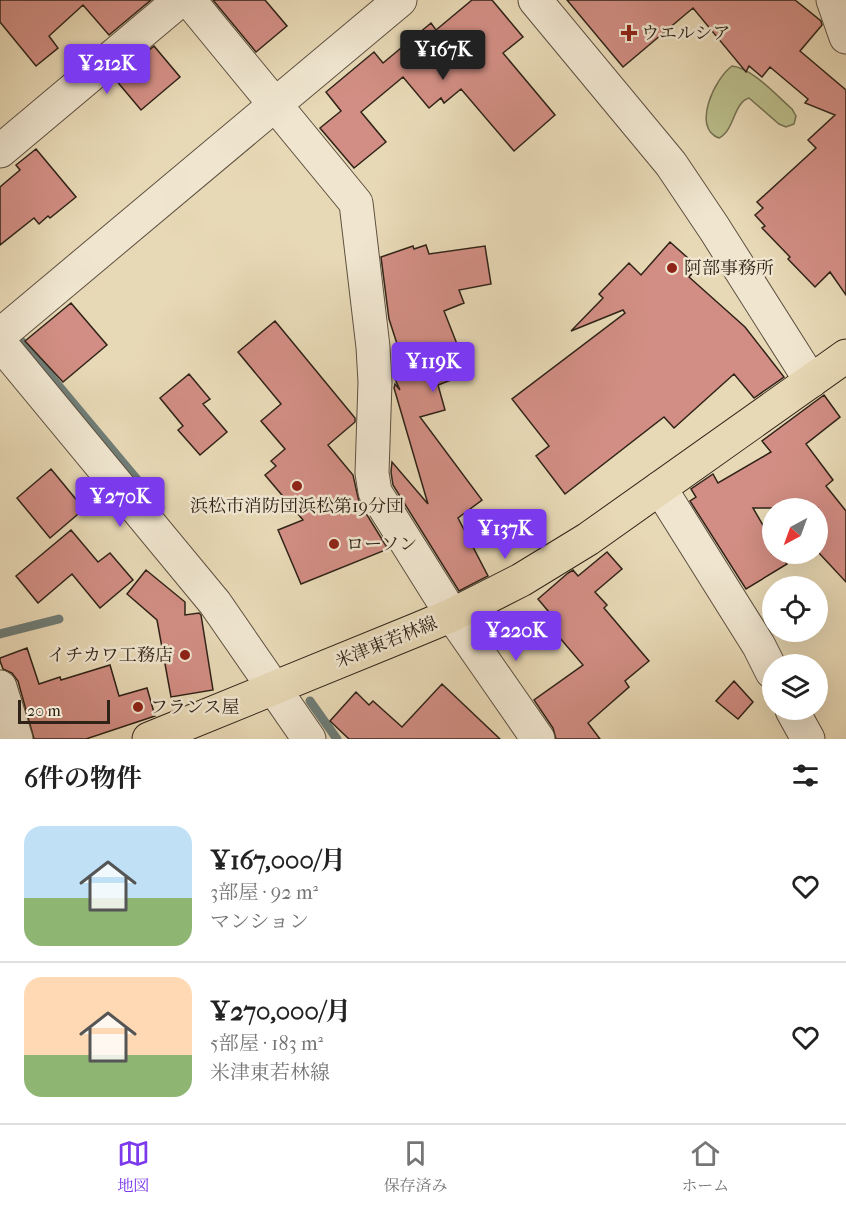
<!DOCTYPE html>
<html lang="ja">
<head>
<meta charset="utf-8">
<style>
  body { margin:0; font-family:"IM FELL French Canon","Noto Serif JP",serif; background:#f6f6f6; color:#222; height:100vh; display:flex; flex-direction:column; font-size:22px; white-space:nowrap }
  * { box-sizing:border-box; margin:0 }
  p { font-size:20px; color:#767676 }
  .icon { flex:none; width:33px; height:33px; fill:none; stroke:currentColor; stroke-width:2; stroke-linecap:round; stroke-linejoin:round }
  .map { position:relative; height:739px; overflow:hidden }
  .details { display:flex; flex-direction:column; background:#fff; flex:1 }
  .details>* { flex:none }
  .needle { width:39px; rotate:221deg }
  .fabs { position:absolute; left:762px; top:498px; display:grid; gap:12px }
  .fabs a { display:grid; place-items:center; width:66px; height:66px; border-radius:50%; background:#fff; box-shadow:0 6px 24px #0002; font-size:30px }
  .scale { position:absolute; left:18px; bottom:15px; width:92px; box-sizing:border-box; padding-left:6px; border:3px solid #2f2318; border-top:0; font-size:16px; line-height:21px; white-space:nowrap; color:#2f2318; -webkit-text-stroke:4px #f0e6d0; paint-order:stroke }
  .price { position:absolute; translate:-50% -51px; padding:0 14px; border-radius:6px; background:#7c3aed; color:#fff; font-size:20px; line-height:39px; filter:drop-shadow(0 2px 3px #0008) }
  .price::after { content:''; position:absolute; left:50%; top:36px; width:18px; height:14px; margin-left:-9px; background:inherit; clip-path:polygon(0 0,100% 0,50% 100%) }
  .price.selected { background:#222; color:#fff }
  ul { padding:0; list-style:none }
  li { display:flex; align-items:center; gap:18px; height:150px; padding:0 24px }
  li+li { border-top:2px solid #e0e0e0 }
  li span { display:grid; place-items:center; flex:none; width:168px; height:120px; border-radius:18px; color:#555 }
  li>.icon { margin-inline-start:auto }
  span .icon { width:72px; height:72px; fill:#fffc; stroke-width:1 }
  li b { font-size:26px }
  h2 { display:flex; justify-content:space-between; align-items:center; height:72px; padding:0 24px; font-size:26px }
  .dock { display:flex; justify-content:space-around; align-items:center; height:84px; border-top:2px solid #e0e0e0; background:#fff; font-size:16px; color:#767676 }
  .dock a { display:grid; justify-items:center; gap:3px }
  .dock .selected { color:#7c3aed }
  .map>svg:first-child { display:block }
  .green { fill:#babe8b; stroke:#747052; stroke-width:1.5 }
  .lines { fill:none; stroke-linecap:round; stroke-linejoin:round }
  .stream { stroke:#6f7d77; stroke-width:9 }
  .building { fill:#d28e84; stroke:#2f2318; stroke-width:1.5 }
  .minor-casing { stroke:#5d5040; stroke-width:35 }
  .major-casing { stroke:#2f2318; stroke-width:35 }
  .minor { stroke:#f0e6d0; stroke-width:33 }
  .major { stroke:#e8d9b6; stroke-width:33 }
  .poi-dot { fill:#8f2418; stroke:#f0e6d0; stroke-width:2 }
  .labels { text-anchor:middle; stroke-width:5; stroke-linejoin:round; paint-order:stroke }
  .poi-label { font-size:18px; fill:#2f2318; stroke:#f0e6d0; text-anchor:start }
  .street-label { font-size:18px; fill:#2f2318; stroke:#f0e6d0 }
</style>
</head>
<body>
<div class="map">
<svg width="846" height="739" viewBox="0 0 846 739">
  <rect width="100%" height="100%" fill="#e8d9b6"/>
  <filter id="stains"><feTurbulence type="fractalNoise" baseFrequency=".00333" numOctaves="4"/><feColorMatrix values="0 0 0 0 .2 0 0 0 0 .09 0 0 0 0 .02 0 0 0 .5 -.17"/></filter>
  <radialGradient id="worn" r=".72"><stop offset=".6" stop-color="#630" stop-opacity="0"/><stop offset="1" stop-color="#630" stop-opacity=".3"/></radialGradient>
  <path class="green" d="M 732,66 C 752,68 776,95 792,109 L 796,116 L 794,124 L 786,127 L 779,124 L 749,98 C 733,103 735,130 719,138 C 691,128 715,78 732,66 Z"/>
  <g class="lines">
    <path class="stream" d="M 21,341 L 160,507
      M 0,634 L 59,619
      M 310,701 L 337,739"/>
  </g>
  <path class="building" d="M 0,0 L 151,0 L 109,35 L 83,5 L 49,36 L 58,48 L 36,66 L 0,22 Z
    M 213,0 L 265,0 L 287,26 L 256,52 Z
    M 472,0 L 492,0 L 523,37 L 503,53 L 555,115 L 514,151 L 461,89 L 444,103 L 441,98 L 429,108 L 403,77 L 361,112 L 386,142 L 354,168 L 320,128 L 341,111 L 326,92 L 374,52 L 383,63 L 431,23 L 436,30 Z
    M 567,0 L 795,0 L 821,21 L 822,25 L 800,51 L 846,90 L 846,295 L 830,272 L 815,287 L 788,259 L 790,257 L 762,228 L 765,226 L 755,215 L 763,208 L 757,202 L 816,148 L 808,140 L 835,115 L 805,103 L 808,99 L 770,67 L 762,77 L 749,66 L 746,72 L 693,8 L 623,67 Z
    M 154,46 L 180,77 L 141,110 L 115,79 Z
    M 36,149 L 76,197 L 50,218 L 48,216 L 39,224 L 34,218 L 0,245 L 0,187 L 20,170 L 16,165 Z
    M 670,242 L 698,267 L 689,277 L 745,327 L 784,377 L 754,398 L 734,374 L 674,428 L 664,417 L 565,494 L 536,456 L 549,446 L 512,399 L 625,313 L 623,310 L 571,331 L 603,298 L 599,294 L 629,263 L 641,275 Z
    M 426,245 L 429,254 L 485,246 L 491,284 L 459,290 L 464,303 L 444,311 L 457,344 L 445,348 L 456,378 L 438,385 L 445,410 L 420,417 L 482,500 L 458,518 L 488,576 L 459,591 L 393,485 L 391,472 L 392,462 L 428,504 L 394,388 L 395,384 L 400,390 L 394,377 L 404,373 L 397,355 L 400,353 L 389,319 L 381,257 L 413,246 L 414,249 Z
    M 71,303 L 107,345 L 63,382 L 25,341 Z
    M 275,321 L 355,418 L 355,422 L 328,445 L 353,475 L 359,502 L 388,549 L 301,584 L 278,530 L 303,520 L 265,475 L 276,466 L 271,461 L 285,449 L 261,421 L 281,404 L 238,352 Z
    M 189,374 L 210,399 L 203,404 L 227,432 L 200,455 L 178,430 L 183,426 L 160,398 Z
    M 824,395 L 840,417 L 806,444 L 833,480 L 826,486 L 846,511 L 846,582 L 818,552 L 818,508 L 753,508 L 772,541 L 772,554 L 780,554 L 787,564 L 746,589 L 690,501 L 696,497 L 691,489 L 713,474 L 718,483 L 771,452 L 762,441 Z
    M 51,469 L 84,509 L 50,538 L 17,498 Z
    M 71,530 L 98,562 L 110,553 L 133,580 L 100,608 L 72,574 L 38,603 L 16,576 Z
    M 607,552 L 622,569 L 595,592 L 607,605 L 604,608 L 649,661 L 625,681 L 629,687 L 588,723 L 600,739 L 556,739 L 553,728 L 534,700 L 583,665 L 548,624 L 554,618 L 538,599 L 568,573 L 573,570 L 578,576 Z
    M 146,570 L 185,602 L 185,615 L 199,613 L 201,615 L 213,690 L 171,697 L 157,620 L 127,594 Z
    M 27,648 L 39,684 L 60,677 L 61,680 L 110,665 L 119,696 L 147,688 L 155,716 L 86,739 L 34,739 L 18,681 L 12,673 L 3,669 L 0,661 L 0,658 Z
    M 734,681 L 753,702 L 738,719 L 716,701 Z
    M 442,684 L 500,739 L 349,739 L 330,721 L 356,692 L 369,705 L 373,701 L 402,727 Z"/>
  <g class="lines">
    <defs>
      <path id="minor" d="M 189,0 L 356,203 L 373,347 L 375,382 L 372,473 L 375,492 L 452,615 L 538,739
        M 535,0 L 671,164 L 714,228 L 811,381
        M 833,0 L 846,37
        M 0,151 L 180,0
        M 0,335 L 400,0
        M 0,343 L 215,603 L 309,739
        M 660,488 L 759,646 L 772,672
        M 0,687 L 16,739
        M 792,710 L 808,739"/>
      <path id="major" d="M 149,739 L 416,630 L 452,615 L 521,580 L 588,539 L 846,356"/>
    </defs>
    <use href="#minor" class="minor-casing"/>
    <use href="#major" class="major-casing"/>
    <use href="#minor" class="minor"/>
    <use href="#major" class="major"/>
  </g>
  <g class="poi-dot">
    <path d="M626 24h6v6h6v6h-6v6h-6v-6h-6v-6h6z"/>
    <circle cx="672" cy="268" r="6"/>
    <circle cx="297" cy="486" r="6"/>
    <circle cx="334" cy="544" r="6"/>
    <circle cx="185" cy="655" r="6"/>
    <circle cx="138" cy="707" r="6"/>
  </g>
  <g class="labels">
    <g class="poi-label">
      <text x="641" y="39">ウエルシア</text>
      <text x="684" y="274">阿部事務所</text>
      <text x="297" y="512" text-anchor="middle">浜松市消防団浜松第19分団</text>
      <text x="346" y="550">ローソン</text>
      <text x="173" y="661" text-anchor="end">イチカワ工務店</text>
      <text x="150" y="713">フランス屋</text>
    </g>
    <g class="street-label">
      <text transform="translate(386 642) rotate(-22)" y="6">米津東若林線</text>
    </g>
  </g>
  <rect width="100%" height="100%" filter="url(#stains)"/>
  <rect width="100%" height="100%" fill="url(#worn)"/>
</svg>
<div class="fabs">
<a><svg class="needle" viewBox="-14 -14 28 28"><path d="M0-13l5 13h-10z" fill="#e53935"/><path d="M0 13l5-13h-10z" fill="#767676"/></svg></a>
<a><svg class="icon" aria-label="locate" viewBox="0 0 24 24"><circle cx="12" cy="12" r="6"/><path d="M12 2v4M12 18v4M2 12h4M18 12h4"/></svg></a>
<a><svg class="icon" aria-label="layers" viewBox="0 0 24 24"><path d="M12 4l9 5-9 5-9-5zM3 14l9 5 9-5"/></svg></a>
</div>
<div class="scale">20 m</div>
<b class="price selected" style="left:443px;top:81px">¥167K</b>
<b class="price" style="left:107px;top:95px">¥212K</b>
<b class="price" style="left:433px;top:393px">¥119K</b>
<b class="price" style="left:120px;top:528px">¥270K</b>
<b class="price" style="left:505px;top:560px">¥137K</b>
<b class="price" style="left:516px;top:662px">¥220K</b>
</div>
<section class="details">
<h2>6件の物件<svg class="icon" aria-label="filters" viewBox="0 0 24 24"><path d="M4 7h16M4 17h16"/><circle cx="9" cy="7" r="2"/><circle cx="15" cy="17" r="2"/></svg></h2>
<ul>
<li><span style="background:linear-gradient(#bfe0f5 60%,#8fb573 0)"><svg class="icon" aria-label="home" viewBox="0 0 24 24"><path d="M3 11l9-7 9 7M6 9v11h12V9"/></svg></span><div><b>¥167,000/月</b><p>3部屋 · 92 m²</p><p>マンション</p></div><svg class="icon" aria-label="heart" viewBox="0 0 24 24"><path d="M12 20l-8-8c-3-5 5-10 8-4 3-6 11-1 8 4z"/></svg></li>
<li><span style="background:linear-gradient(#ffd9b3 65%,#8fb573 0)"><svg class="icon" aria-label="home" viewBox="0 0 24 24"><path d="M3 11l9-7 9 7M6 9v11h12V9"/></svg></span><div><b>¥270,000/月</b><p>5部屋 · 183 m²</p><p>米津東若林線</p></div><svg class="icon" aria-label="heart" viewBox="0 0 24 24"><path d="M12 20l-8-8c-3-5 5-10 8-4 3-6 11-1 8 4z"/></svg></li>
</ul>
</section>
<nav class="dock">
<a class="selected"><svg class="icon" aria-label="map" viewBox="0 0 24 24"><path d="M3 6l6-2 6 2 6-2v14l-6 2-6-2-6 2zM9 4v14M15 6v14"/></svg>地図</a>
<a><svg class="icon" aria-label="saved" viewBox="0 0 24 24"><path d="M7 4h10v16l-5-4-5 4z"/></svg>保存済み</a>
<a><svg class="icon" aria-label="home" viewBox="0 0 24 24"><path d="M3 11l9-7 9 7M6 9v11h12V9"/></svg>ホーム</a>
</nav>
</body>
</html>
